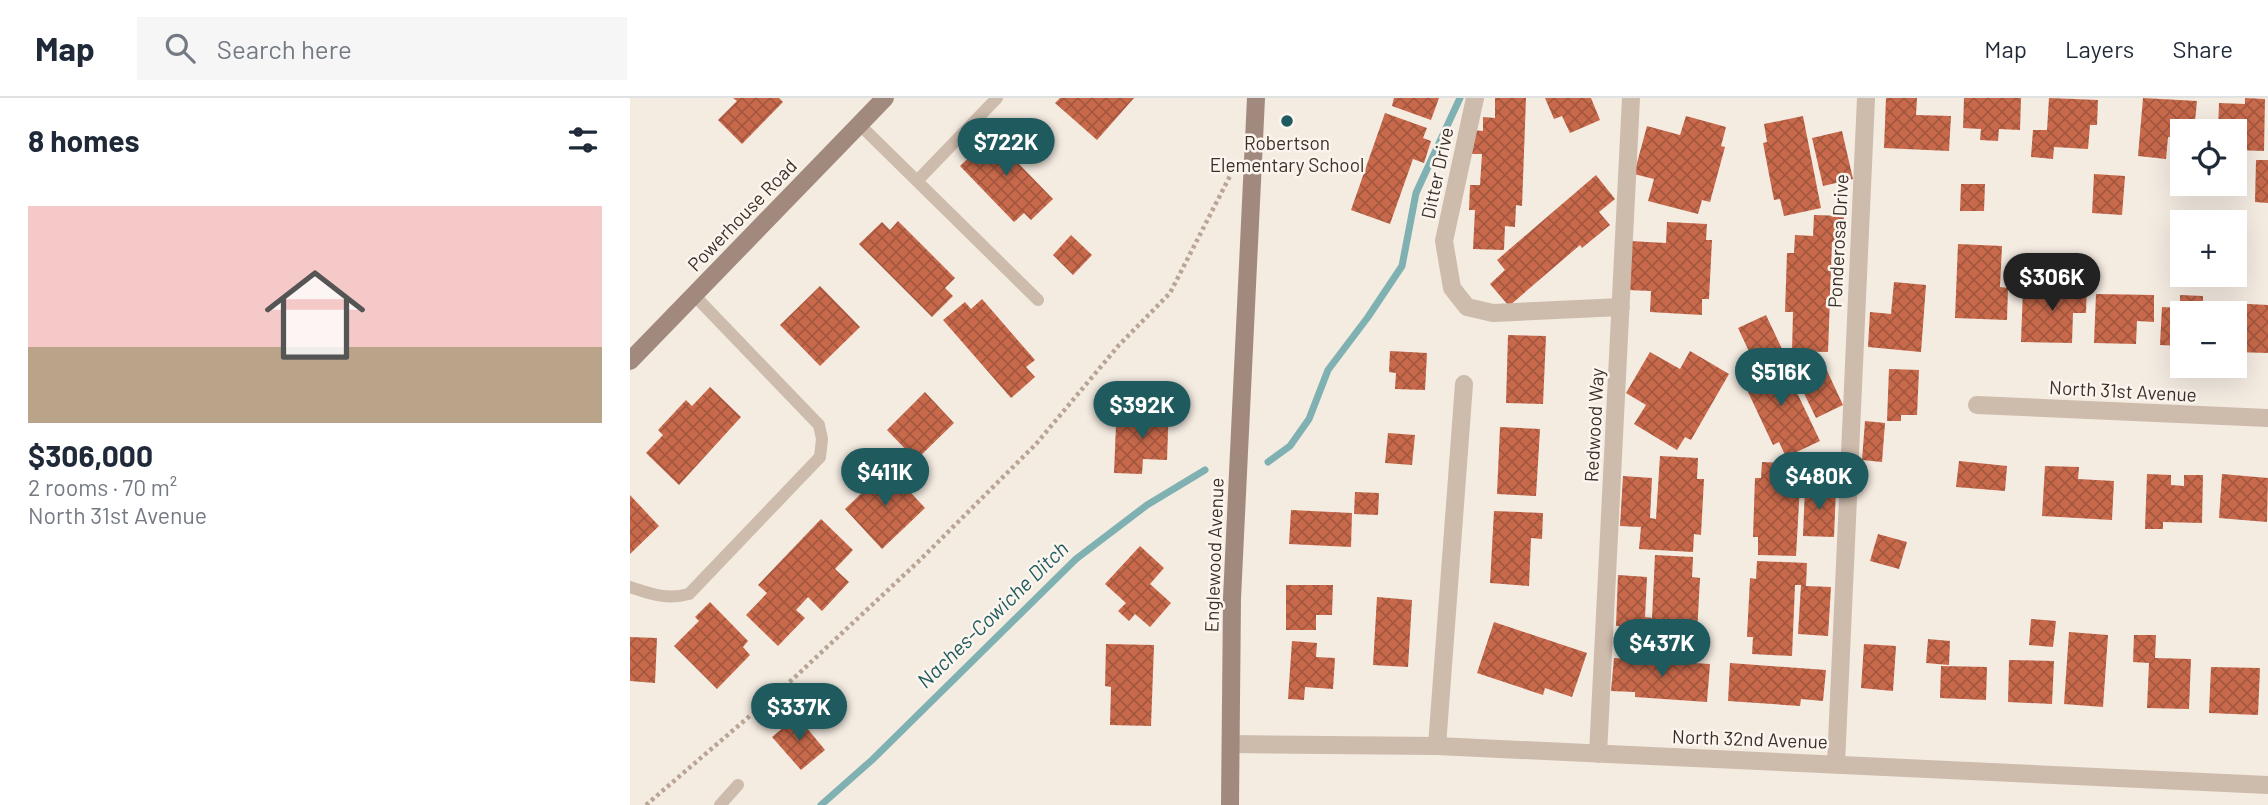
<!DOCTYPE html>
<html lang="en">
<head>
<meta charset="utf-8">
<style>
  body { margin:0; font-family:Barlow,sans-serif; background:#f6f6f7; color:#1f2937; height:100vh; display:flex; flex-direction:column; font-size:26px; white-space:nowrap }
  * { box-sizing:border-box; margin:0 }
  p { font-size:23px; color:#747a83 }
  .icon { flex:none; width:38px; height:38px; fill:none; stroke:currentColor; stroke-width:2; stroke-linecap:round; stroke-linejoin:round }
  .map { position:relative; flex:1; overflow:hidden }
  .sheet { display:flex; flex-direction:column; background:#fff; width:630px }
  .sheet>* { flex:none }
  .fabs { position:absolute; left:1540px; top:21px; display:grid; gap:14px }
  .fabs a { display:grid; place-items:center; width:77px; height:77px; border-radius:0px; background:#fff; box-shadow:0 7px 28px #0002; font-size:35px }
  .price { position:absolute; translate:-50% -60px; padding:0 16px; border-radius:24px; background:#1f5a5e; color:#fff; font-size:23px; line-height:46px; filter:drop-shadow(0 2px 4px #0008) }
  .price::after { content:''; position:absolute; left:50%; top:42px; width:21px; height:16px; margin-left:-10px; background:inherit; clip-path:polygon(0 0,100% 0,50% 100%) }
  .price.current { background:#222; color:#fff }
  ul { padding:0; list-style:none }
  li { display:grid; align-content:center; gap:14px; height:371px; padding:0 28px }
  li+li { border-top:2px solid #e0e1e3 }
  li span { display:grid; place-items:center; height:217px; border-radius:0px; color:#555 }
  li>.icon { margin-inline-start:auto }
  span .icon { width:126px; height:126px; fill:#fffc; stroke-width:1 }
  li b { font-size:30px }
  h2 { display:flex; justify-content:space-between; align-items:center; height:84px; padding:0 28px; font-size:30px }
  header { display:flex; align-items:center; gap:42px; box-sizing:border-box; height:98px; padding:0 35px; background:#fff; border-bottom:2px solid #e0e1e3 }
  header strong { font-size:33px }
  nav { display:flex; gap:38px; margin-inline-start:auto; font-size:24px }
  .search { width:490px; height:63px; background:#f6f6f7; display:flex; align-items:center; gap:18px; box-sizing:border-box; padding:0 24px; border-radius:0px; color:#747a83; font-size:26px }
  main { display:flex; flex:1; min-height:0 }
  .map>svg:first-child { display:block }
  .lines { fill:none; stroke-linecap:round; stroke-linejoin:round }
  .stream { stroke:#7fb0b2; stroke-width:7 }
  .building { fill:url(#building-cross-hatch) }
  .path { stroke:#b9a596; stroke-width:4.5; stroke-dasharray:3.5 3.5; stroke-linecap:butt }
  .lane { stroke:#cdbbac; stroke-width:12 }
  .street { stroke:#cdbbac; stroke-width:18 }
  .secondary { stroke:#a18a7d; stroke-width:18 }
  .poi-dot { fill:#1f5a5e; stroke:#fbf5ee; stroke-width:2.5 }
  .labels { text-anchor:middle; stroke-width:5; stroke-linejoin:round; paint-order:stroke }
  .poi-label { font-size:19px; fill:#3b302b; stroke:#fbf5ee }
  .street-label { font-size:19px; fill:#3b302b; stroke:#fbf5ee }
  .water-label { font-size:21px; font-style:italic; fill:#1f5a5e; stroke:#fbf5ee }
</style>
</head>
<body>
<header>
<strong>Map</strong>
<div class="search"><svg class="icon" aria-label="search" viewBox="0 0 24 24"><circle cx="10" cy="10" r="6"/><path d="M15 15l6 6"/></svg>Search here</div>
<nav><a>Map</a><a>Layers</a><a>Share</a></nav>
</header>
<main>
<section class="sheet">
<h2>8 homes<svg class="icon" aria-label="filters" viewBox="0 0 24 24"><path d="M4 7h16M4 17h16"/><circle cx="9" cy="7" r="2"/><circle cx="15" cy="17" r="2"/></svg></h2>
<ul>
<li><span style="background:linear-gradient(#f6c9c9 65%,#b9a48a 0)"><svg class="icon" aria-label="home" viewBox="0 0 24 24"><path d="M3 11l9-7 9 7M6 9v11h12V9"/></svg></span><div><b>$306,000</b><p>2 rooms · 70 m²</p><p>North 31st Avenue</p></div></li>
</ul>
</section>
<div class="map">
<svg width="1638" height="707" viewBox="0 0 1638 707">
  <defs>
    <pattern id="building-cross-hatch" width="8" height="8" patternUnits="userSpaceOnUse" patternTransform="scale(1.75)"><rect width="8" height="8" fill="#c8694b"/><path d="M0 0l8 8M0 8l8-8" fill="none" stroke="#a4573f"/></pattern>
  </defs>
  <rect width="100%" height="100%" fill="#f4ebe1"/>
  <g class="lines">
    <path class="stream" d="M 638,364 L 660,348 L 679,321 L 698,272 L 738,219 L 772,168 L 786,95 L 830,0
      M 191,707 L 242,662 L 446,461 L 517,407 L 575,372"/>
  </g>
  <path class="building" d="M 103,0 L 149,0 L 153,4 L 112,46 L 88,22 L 107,3 Z
    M 430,0 L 504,0 L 467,42 L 425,5 Z
    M 764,0 L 809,0 L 801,22 L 762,8 Z
    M 865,0 L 896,0 L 892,108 L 886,107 L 885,129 L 875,128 L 874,152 L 843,151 L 845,112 L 839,112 L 840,87 L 850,87 L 852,56 L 841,56 L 842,32 L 853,33 L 853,19 L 865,20 Z
    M 915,0 L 961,0 L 970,22 L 940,35 L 932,18 L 924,21 Z
    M 1256,0 L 1287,0 L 1286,17 L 1321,18 L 1319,53 L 1254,50 Z
    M 1334,0 L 1391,0 L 1390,32 L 1369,31 L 1368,43 L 1350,42 L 1351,31 L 1333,30 Z
    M 1419,0 L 1468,2 L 1467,27 L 1460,27 L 1458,51 L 1424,49 L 1423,61 L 1401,59 L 1403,32 L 1417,32 Z
    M 1513,0 L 1567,3 L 1564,33 L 1552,33 L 1552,40 L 1538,39 L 1536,61 L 1508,58 Z
    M 1615,0 L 1635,1 L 1634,53 L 1605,52 L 1605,33 L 1588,33 L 1589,5 L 1615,6 Z
    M 755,15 L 797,30 L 793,40 L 801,43 L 794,65 L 783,61 L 760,126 L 721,112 Z
    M 1056,18 L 1096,29 L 1091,48 L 1095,49 L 1080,104 L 1072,102 L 1068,116 L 1018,103 L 1024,81 L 1004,76 L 1017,28 L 1050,37 Z
    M 1173,18 L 1191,110 L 1154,118 L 1150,101 L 1144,102 L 1133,45 L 1137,44 L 1134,26 Z
    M 368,32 L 395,59 L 388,65 L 423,101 L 401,122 L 394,115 L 384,124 L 330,68 Z
    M 1212,33 L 1223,81 L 1193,88 L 1182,40 Z
    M 1626,62 L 1638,62 L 1638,105 L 1625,104 Z
    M 1464,76 L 1495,78 L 1492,117 L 1462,115 Z
    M 966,77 L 985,101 L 969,114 L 980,127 L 952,150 L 950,147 L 879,208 L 860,186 L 875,172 L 867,162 Z
    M 1331,86 L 1355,86 L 1354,113 L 1330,113 Z
    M 1184,117 L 1214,118 L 1213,145 L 1202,144 L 1198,254 L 1162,253 L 1163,214 L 1155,214 L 1157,155 L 1164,155 L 1165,137 L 1183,138 Z
    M 268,123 L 325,180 L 315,190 L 323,198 L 302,219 L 229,146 L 252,124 L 260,132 Z
    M 1037,124 L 1077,126 L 1076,142 L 1082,142 L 1079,201 L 1072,201 L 1072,217 L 1020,214 L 1021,193 L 998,192 L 1000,143 L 1036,145 Z
    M 441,137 L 462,157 L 443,177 L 423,157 Z
    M 1328,146 L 1372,148 L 1370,189 L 1378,190 L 1377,222 L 1325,220 Z
    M 1437,183 L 1457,184 L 1456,215 L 1443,215 L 1442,245 L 1391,244 L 1393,190 L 1437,192 Z
    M 1264,184 L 1296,187 L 1291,254 L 1238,249 L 1240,214 L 1261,216 Z
    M 190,188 L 230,229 L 190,268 L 150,227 Z
    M 1466,196 L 1524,197 L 1524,224 L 1507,223 L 1506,246 L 1464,245 Z
    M 1550,197 L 1573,198 L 1573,215 L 1552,215 L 1552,248 L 1530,247 L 1532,209 L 1550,210 Z
    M 352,201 L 405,262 L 396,269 L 405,279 L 381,300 L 313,222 L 335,204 L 341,211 Z
    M 1599,205 L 1638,207 L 1638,255 L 1605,254 L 1605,215 L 1598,215 Z
    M 1136,217 L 1152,251 L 1124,264 L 1108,230 Z
    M 878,237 L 916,238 L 913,306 L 876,305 Z
    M 760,253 L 797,255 L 795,292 L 765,291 L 766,275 L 759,274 Z
    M 1060,253 L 1099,276 L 1061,342 L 1055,339 L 1047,352 L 1004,326 L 1016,307 L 996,295 L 1020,254 L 1050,271 Z
    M 1150,259 L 1190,343 L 1156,359 L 1149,344 L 1143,347 L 1118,294 L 1122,292 L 1114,276 Z
    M 1192,262 L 1213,307 L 1186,320 L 1164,275 Z
    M 1259,271 L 1289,272 L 1287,317 L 1271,317 L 1271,323 L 1257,323 Z
    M 80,289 L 111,319 L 49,387 L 16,355 L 33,337 L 28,332 L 56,302 L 62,308 Z
    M 295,294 L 324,325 L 286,362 L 257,332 Z
    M 518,306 L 539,306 L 537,362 L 513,361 L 512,376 L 484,375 L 486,327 L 517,328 Z
    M 1235,323 L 1255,325 L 1252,364 L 1232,362 Z
    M 870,329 L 910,331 L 906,398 L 867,396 Z
    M 758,335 L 785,337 L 782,367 L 755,365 Z
    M 1030,358 L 1068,360 L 1067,381 L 1074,381 L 1071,437 L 1064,436 L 1063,454 L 1009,451 L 1011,429 L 990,428 L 993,378 L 1022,380 L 1020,420 L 1026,421 Z
    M 1329,363 L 1377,368 L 1375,393 L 1326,389 Z
    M 1132,364 L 1183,366 L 1181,388 L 1170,387 L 1166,458 L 1128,457 L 1128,439 L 1123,439 L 1125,380 L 1131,380 Z
    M 1415,368 L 1449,369 L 1448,381 L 1484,383 L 1482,422 L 1412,418 Z
    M 258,370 L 295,410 L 252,451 L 215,411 Z
    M 1517,376 L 1541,377 L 1541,387 L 1554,388 L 1554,377 L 1573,377 L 1572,425 L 1533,424 L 1533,431 L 1515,431 Z
    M 1592,376 L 1638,380 L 1637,424 L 1589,420 Z
    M 1175,389 L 1206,391 L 1204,439 L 1173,438 Z
    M 725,394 L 749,395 L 748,417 L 724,416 Z
    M 0,397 L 29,428 L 0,456 Z
    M 661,412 L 722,415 L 721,449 L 659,446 Z
    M 864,413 L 913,415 L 912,441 L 901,440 L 899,488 L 860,485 Z
    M 191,421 L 223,452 L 205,471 L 219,484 L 192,513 L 178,499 L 166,512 L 175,520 L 148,548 L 116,517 L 137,495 L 128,487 Z
    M 1248,436 L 1277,444 L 1269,471 L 1240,463 Z
    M 510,448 L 534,470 L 520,486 L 541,505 L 520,529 L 505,516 L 499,523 L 488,513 L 496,505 L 475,486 Z
    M 1025,457 L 1063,459 L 1062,479 L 1070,480 L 1067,536 L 1060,535 L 1058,553 L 1010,550 L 1011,530 L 986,528 L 988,477 L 1017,479 L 1015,519 L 1022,520 Z
    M 1127,463 L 1177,465 L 1176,488 L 1201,489 L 1198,538 L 1168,536 L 1171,487 L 1165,487 L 1162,558 L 1122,556 L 1123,539 L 1117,539 L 1120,480 L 1126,481 Z
    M 656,487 L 703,487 L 702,517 L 686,517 L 686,532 L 656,532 Z
    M 747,499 L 782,502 L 778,569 L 743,567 Z
    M 80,504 L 118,543 L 113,549 L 120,557 L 87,591 L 44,548 L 69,523 L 65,519 Z
    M 1401,521 L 1426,523 L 1423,549 L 1399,547 Z
    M 864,524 L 957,555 L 942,599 L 915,590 L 913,597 L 847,575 Z
    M 1439,534 L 1478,537 L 1473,609 L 1434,606 Z
    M 1504,537 L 1526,537 L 1525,560 L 1561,561 L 1559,611 L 1517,610 L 1519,565 L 1503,564 Z
    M 0,539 L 27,540 L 25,585 L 0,583 Z
    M 1298,541 L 1320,543 L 1319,567 L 1296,565 Z
    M 662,543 L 687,545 L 686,559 L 705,560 L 703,591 L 675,589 L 674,602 L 658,601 Z
    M 476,546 L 524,547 L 521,628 L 480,627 L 481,589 L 475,588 Z
    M 1234,546 L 1266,548 L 1263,593 L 1231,590 Z
    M 984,560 L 1080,566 L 1077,604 L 1005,599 L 1005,594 L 981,593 Z
    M 1379,562 L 1424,563 L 1422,606 L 1378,604 Z
    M 1100,565 L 1196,572 L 1193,603 L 1171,601 L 1170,608 L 1098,603 Z
    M 1311,568 L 1357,569 L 1356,602 L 1310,600 Z
    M 1581,569 L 1630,570 L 1628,617 L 1579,615 Z
    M 167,618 L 195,652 L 171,672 L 142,639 Z"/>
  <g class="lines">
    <path class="path" d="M 16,707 L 164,580 L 290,462 L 406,346 L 489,247 L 540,195 L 600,78"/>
    <path class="lane" d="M 229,26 L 408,202
      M 287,83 L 367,0
      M 0,489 C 21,496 37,502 59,496 L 190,359 L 192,341 L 189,327 L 64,197
      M 90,707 L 108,687"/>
    <path class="street" d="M 845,0 L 814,143 L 822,190 L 837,209 L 863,215 L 991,209
      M 1347,307 L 1638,320
      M 601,646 L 807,648 L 1638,687
      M 807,648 L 834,286
      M 968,656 L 1001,0
      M 1206,666 L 1236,0"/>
    <path class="secondary" d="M 0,263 L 255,0
      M 600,707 L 602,500 L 626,0"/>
  </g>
  <circle class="poi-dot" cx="657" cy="23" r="7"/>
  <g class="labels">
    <g class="poi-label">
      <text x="657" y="52">Robertson<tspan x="657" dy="22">Elementary School</tspan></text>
    </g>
    <g class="street-label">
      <text transform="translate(807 75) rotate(-78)" y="7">Ditter Drive</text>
      <text transform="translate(112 117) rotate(-46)" y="7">Powerhouse Road</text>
      <text transform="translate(1208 143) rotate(-87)" y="7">Ponderosa Drive</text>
      <text transform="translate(1493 293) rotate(3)" y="7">North 31st Avenue</text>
      <text transform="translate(964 327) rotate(-87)" y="7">Redwood Way</text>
      <text transform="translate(584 457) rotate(-88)" y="7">Englewood Avenue</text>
      <text transform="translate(1120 641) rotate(2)" y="7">North 32nd Avenue</text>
    </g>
    <g class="water-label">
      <text transform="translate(363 517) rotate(-44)" y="7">Naches-Cowiche Ditch</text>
    </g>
  </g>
</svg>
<div class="fabs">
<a><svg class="icon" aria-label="locate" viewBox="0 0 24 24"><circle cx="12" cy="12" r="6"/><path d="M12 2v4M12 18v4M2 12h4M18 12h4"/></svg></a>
<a>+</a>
<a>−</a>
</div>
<b class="price" style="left:376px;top:80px">$722K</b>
<b class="price current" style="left:1422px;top:215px">$306K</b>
<b class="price" style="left:1151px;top:310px">$516K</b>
<b class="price" style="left:512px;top:343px">$392K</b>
<b class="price" style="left:255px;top:410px">$411K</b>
<b class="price" style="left:1189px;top:414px">$480K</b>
<b class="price" style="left:1032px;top:581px">$437K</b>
<b class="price" style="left:169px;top:645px">$337K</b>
</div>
</main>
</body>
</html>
